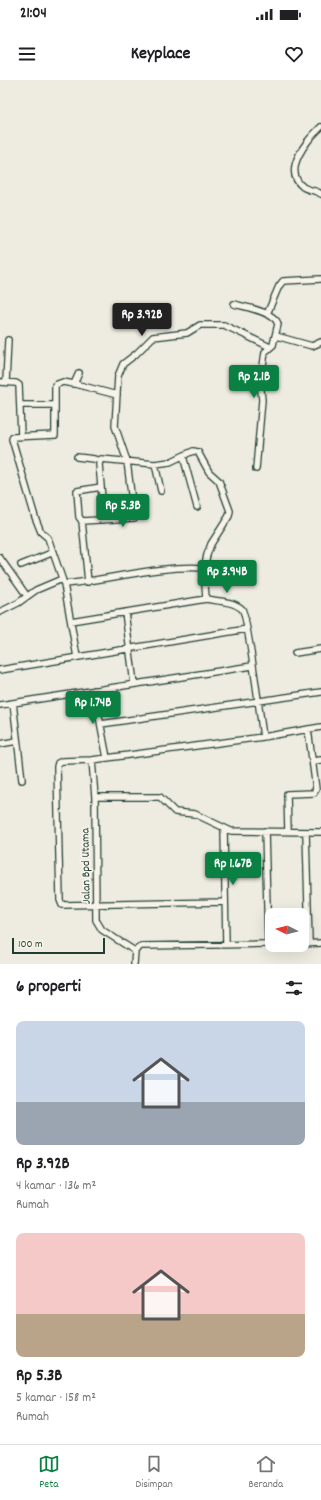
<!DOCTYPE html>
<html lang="id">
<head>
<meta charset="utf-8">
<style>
  body { margin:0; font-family:Dekko,sans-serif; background:#f2f2f2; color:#202124; height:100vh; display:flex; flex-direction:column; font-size:15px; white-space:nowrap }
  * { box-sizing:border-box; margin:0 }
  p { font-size:13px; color:#757577 }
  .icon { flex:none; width:22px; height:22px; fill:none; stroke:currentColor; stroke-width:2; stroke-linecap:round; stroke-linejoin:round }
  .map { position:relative; height:884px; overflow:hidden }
  .panel { display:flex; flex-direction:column; background:#fff; flex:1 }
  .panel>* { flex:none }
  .needle { width:26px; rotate:276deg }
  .fabs { position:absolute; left:265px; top:828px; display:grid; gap:8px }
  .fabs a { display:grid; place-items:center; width:44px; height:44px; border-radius:8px; background:#fff; box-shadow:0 4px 16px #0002; font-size:20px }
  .scale { position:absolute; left:12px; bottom:10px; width:93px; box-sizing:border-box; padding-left:4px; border:2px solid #1f3d34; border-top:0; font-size:11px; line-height:14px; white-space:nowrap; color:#1f3d34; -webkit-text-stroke:3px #f7f3e8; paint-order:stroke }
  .price { position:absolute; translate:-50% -34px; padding:0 9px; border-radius:4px; background:#0b8043; color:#fff; font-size:13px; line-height:26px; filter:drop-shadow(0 1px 2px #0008) }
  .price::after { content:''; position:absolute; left:50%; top:24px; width:12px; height:9px; margin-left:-6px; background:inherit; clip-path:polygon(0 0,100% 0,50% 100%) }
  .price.on { background:#222; color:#fff }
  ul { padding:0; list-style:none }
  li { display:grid; align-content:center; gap:8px; height:212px; padding:0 16px }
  li span { display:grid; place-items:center; height:124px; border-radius:8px; color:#555 }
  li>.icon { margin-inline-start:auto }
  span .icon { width:72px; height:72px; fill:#fffc; stroke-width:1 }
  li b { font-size:17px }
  h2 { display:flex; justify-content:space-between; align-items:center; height:48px; padding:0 16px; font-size:17px }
  .status { display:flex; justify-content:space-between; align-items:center; height:28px; padding:0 20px; background:#fff; direction:ltr }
  .status svg { height:11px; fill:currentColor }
  header { display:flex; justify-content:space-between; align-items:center; height:52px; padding:0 16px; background:#fff; font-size:18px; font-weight:700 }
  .tab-bar { display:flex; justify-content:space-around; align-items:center; height:56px; border-top:1px solid #e0e0e0; background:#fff; font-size:11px; color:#757577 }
  .tab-bar a { display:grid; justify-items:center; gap:2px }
  .tab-bar .on { color:#0b8043 }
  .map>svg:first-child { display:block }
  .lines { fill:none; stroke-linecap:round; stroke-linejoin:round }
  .minor-casing { stroke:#1f3d34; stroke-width:8 }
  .minor { stroke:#f7f3e8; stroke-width:5.5 }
  .labels { text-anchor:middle; stroke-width:3.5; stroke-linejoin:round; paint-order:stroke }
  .street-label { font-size:12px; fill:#1f3d34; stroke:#f7f3e8 }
</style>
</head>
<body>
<div class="status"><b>21:04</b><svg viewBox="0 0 49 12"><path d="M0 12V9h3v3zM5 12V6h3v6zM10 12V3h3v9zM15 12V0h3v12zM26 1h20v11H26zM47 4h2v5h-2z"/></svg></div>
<header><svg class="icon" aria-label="menu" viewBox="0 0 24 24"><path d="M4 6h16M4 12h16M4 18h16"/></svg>Keyplace<svg class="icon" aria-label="heart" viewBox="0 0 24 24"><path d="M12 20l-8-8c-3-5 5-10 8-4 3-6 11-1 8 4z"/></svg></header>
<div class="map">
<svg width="321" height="884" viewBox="0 0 321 884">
  <rect width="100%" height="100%" fill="#eeece1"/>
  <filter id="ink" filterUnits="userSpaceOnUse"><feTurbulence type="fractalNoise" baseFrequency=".025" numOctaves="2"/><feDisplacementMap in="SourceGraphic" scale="8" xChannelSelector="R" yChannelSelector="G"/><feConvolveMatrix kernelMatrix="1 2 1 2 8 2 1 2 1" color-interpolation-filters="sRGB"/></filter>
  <g filter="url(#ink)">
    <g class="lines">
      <defs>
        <path id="minor" d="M 321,47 C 308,59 281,90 303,107 C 309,111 316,110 321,114
          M 234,224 C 245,227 275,232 278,244 L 273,265 L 265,272 L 263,286 L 260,301 L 262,320 L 256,389
          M 267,234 L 279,206 L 283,201 L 321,199
          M 276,256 L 312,266 L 321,262
          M 0,302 L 16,303 L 19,305 L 21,356
          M 6,302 L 8,260
          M 75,304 L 117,315
          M 21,325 L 54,325
          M 183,376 L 197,427
          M 77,377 L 94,379 L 100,381
          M 155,384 L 161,411
          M 104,440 L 99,384 L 101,379 L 155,384 L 170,382 L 193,371 L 198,372 L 209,392 L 219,401 L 230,431 L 229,436 L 211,464 L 207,475 L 204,488 L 206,519
          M 82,441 L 79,437 L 77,411 L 101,407
          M 0,478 L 27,516
          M 21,485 L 54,472
          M 88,502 L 82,441 L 134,438 L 127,381 L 115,346 L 118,296 L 123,284 L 136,274 L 153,257 L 187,253 L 200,245 L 224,245 L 270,267
          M 64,504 L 48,458 L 41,452 L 35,437 L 12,359 L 13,357 L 55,355 L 55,305 L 63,302 L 74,304 L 79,293
          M 0,532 L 18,523 L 36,510 L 62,499
          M 125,532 L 134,604
          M 71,541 L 206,519 C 217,521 233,521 242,529 C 247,534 261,642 263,657
          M 295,573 L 321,569
          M 77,577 L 64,504 C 111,500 157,485 204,488
          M 0,590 L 247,549
          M 94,610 L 107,678
          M 13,623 L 22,700
          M 0,625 L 252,586
          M 101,644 L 321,612
          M 0,664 L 17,661
          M 92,680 L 95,717 L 96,840 L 102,850 L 135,871
          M 312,681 L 321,680
          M 95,717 L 160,717 L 175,732 L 195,734 L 231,751 L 321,752
          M 224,749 L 226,864
          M 265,751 L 268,864
          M 288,751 L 287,714 L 314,713 L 316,709 L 308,649
          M 306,752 L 309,863
          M 225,822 L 62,825 L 60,820 L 57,687 L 58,683 L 62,681 L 92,680 L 263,657 L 321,647
          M 302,864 L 321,863
          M 134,884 L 135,871 L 141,866 L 272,864"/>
      </defs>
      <use href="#minor" class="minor-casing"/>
      <use href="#minor" class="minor"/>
    </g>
  </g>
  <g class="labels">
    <g class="street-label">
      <text transform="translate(85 786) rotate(-91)" y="4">Jalan Bpd Utama</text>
    </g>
  </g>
</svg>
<div class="fabs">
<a><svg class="needle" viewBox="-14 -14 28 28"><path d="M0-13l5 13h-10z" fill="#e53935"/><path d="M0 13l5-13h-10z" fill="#757577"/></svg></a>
</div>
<div class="scale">100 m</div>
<b class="price on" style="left:142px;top:257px">Rp 3.92B</b>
<b class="price" style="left:254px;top:319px">Rp 2.1B</b>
<b class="price" style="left:123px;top:448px">Rp 5.3B</b>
<b class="price" style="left:227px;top:514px">Rp 3.94B</b>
<b class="price" style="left:93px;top:645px">Rp 1.74B</b>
<b class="price" style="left:233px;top:806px">Rp 1.67B</b>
</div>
<section class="panel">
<h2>6 properti<svg class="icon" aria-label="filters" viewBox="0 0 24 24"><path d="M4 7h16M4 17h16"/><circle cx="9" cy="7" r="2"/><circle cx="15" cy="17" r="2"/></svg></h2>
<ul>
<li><span style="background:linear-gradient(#c9d6e8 65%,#9aa5b1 0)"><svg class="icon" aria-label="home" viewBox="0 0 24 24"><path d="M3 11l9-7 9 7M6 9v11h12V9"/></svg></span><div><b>Rp 3.92B</b><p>4 kamar · 136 m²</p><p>Rumah</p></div></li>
<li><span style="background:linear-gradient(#f6c9c9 65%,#b9a48a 0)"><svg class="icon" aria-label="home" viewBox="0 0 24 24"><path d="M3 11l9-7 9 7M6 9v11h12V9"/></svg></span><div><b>Rp 5.3B</b><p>5 kamar · 158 m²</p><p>Rumah</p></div></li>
</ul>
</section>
<nav class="tab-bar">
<a class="on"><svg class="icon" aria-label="map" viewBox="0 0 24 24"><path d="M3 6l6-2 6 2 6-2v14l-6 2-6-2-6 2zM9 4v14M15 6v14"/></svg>Peta</a>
<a><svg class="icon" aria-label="saved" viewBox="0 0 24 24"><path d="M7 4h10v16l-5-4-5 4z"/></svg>Disimpan</a>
<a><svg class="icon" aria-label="home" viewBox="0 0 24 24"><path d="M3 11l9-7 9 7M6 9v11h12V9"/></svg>Beranda</a>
</nav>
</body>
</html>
